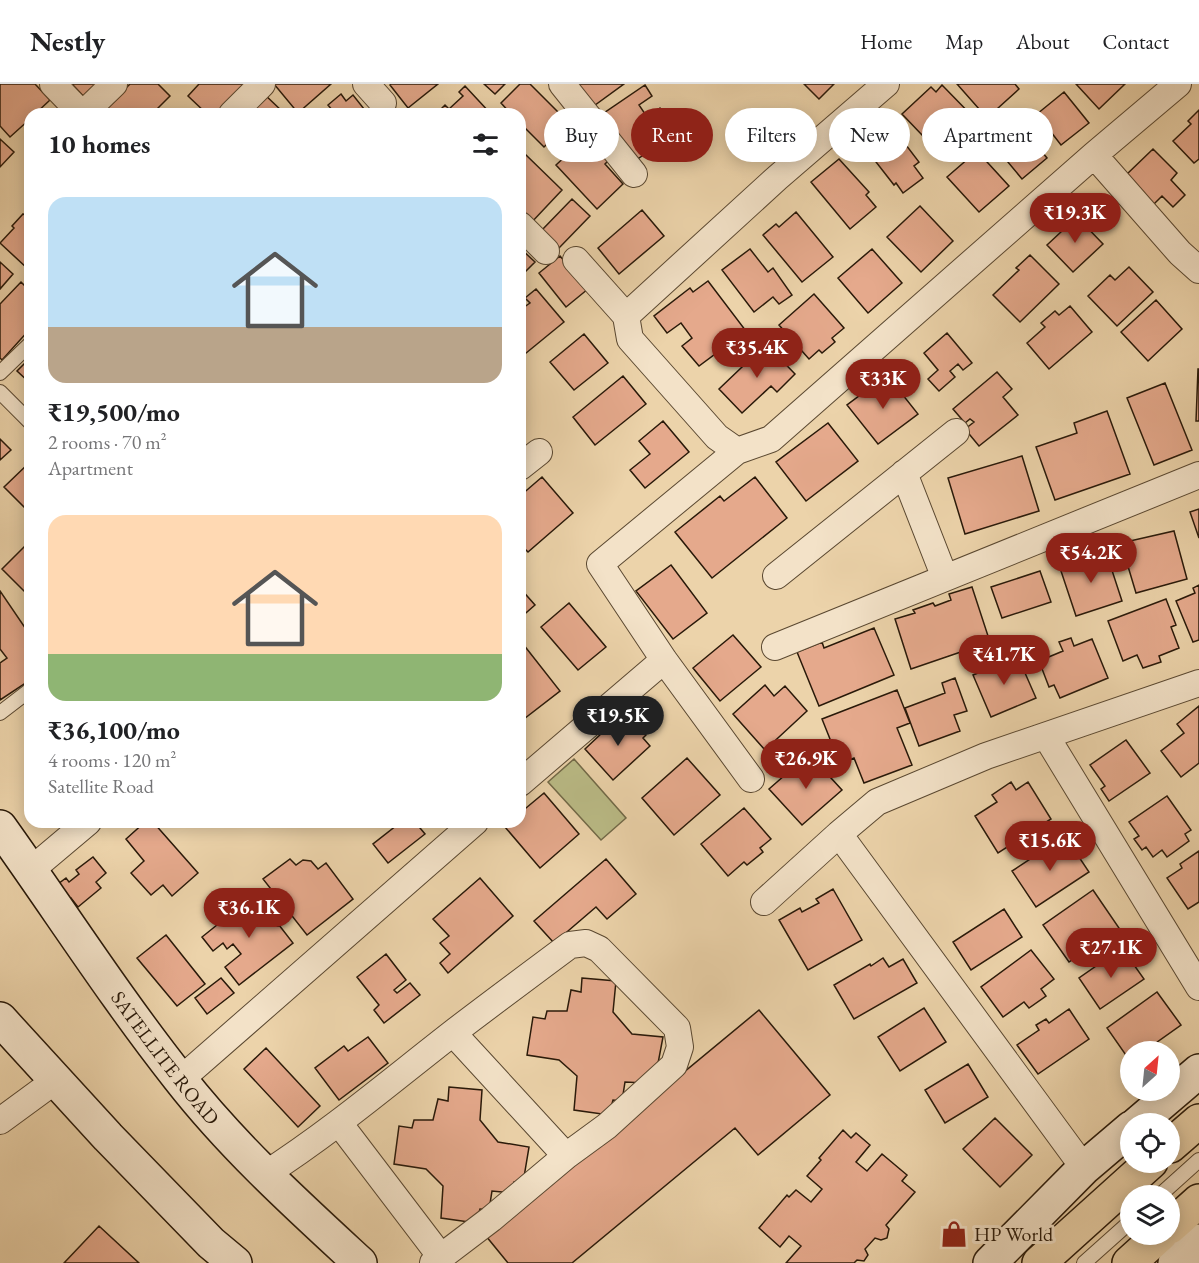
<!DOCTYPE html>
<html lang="en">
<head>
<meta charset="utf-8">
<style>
  body { margin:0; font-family:"EB Garamond",serif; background:#f2f2f2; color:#202124; height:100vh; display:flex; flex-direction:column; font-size:22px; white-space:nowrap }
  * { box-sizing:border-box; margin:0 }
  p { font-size:20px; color:#757577 }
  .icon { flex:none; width:33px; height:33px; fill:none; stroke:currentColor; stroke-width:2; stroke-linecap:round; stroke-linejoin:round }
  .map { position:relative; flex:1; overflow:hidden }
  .sheet { position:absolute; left:24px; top:24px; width:502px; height:720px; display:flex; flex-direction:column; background:#fff; border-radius:18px; box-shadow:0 3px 15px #0003 }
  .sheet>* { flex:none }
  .hud { position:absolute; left:544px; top:24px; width:564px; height:54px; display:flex; gap:12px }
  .needle { width:39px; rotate:27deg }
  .fabs { position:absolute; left:1120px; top:957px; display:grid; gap:12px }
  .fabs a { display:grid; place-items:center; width:60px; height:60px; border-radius:50%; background:#fff; box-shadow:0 3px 15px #0003; font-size:30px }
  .price { position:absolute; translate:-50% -51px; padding:0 14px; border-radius:21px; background:#8f2418; color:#fff; font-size:20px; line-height:39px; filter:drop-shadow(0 2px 3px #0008) }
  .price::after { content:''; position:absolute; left:50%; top:36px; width:18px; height:14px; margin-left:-9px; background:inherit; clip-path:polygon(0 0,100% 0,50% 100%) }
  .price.current { background:#222; color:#fff }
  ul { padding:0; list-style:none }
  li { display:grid; align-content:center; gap:12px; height:318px; padding:0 24px }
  li span { display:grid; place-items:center; height:186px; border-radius:18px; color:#555 }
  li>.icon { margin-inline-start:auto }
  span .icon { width:108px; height:108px; fill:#fffc; stroke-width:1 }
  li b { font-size:26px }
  h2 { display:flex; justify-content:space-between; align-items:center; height:72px; padding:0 24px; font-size:26px }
  .tag { padding:0 21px; border-radius:27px; background:#fff; box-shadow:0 3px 15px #0003; font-size:21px; line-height:54px }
  .tag.current { background:#8f2418; color:#fff }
  header { display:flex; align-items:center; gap:36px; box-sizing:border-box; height:84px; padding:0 30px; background:#fff; border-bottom:2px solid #e0e0e0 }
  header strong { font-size:28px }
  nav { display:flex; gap:33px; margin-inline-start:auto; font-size:21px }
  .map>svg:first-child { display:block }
  .green { fill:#babb86; stroke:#726a48; stroke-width:1.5 }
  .building { fill:#e5a98c; stroke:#291909; stroke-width:1.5 }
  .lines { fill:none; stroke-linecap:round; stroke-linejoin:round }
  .service-casing { stroke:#5a4831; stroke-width:16 }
  .minor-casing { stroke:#5a4831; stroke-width:28 }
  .secondary-casing { stroke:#291909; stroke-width:36 }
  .primary-casing { stroke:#291909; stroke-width:36 }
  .service { stroke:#f3e2c8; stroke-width:14 }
  .minor { stroke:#f3e2c8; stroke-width:26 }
  .secondary { stroke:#f3e2c8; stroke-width:33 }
  .primary { stroke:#ecd3aa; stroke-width:33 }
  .labels { text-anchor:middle; stroke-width:6; stroke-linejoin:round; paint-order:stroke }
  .street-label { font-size:20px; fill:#291909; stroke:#f3e2c8 }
  .poi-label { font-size:20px; fill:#291909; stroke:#f3e2c8; text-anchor:start }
</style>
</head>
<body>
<header>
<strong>Nestly</strong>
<nav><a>Home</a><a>Map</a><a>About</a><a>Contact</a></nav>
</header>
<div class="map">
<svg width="1199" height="1179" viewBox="0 0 1199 1179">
  <rect width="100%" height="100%" fill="#ecd3aa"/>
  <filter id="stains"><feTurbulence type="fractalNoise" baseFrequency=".00333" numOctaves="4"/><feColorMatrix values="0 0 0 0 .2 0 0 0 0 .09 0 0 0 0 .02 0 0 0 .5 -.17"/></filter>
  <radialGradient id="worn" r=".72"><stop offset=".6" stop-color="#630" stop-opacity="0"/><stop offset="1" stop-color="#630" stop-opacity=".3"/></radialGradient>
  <path class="green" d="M 574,675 L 626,734 L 601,756 L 548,698 Z"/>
  <path class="building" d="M 0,0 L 35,0 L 50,16 L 35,30 L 30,30 L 30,35 L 10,53 L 0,42 Z
    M 72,0 L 103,0 L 87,16 Z
    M 130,0 L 158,0 L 170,12 L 152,30 L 100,30 Z
    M 199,0 L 254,0 L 224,30 L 207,30 L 188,12 Z
    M 274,0 L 331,0 L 298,29 Z
    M 391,0 L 438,0 L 408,24 L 390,1 Z
    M 484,0 L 505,0 L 495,10 Z
    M 520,0 L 530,0 L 569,39 L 544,63 L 520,39 L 520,30 L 511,30 L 501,19 Z
    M 574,0 L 624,0 L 591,24 Z
    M 804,0 L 834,0 L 819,15 Z
    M 957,0 L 1015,0 L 1019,5 L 987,34 Z
    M 1076,0 L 1125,0 L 1099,25 Z
    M 645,1 L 652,12 L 639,21 L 647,33 L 660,24 L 673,43 L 645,63 L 648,68 L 633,78 L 601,31 Z
    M 942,1 L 979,39 L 943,73 L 902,30 L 931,3 L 936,8 Z
    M 465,2 L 491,30 L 436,30 L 445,21 L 449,25 L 463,12 L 459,8 Z
    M 262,8 L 285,30 L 239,30 Z
    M 1064,8 L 1089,39 L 1061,61 L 1037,30 Z
    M 341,10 L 346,17 L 353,11 L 368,30 L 329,30 L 333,27 L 328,21 Z
    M 1199,26 L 1199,75 L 1194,79 L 1173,57 L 1191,40 L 1188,37 Z
    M 890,40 L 919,78 L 914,82 L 923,94 L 903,109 L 896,99 L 894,101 L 862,60 Z
    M 1023,45 L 1047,74 L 1022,95 L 998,66 Z
    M 586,54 L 608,77 L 605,80 L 623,100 L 597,125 L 556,81 L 570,68 L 573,71 L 584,62 L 581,59 Z
    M 0,55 L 14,68 L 0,83 Z
    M 1153,65 L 1177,89 L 1171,96 L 1185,111 L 1173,123 L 1162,112 L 1154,120 L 1126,91 Z
    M 977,67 L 1009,102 L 979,128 L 947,93 Z
    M 525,70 L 562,106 L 530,140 L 520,131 L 520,74 Z
    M 839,75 L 869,108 L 866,111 L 876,123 L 850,145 L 811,98 Z
    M 572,115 L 590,132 L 559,164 L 541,147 Z
    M 920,122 L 953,157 L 921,188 L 887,153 Z
    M 30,126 L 30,183 L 28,185 L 0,159 L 14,144 L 12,142 L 23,130 L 25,131 Z
    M 642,126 L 664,152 L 619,190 L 598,164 Z
    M 796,128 L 833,173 L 802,198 L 763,151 L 776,140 L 779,143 Z
    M 1077,133 L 1103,160 L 1073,188 L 1047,161 Z
    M 520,164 L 535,178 L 520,193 Z
    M 750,165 L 768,188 L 773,184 L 792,211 L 779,220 L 773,213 L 754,228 L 722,186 Z
    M 872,165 L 902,199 L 868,229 L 838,194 Z
    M 1030,171 L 1059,200 L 1020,238 L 993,211 L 1019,186 L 1016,184 Z
    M 560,172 L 588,205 L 566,223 L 539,189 Z
    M 0,178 L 13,190 L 0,205 Z
    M 1129,183 L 1153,208 L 1117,242 L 1088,212 L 1110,191 L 1115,196 Z
    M 708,197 L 746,247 L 699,282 L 682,262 L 692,254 L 681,239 L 667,249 L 654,232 L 690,204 L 693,208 Z
    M 21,198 L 30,207 L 30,245 L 2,276 L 0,274 L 0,220 Z
    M 536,205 L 564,238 L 520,274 L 520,226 L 530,219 L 525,214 Z
    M 814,210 L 844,244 L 832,254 L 835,258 L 822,269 L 819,266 L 809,275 L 779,241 Z
    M 1156,216 L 1182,245 L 1148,277 L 1121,248 Z
    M 1070,222 L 1092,248 L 1049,285 L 1027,259 L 1045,243 L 1041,239 L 1055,227 L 1059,231 Z
    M 947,249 L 972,279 L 963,286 L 958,280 L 950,287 L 955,293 L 939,307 L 928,295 L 938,286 L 924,269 Z
    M 584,250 L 608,279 L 574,306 L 550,278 Z
    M 766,260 L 795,290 L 777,308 L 771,302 L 742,329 L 719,305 Z
    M 30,274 L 30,299 L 17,287 Z
    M 1198,285 L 1199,285 L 1199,337 L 1196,337 Z
    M 997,288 L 1012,305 L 1003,313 L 1018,331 L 979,362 L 965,345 L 974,338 L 970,335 L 965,339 L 953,325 Z
    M 887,291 L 918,330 L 878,360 L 847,321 Z
    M 623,292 L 646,320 L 595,361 L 573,333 Z
    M 1165,299 L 1192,366 L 1154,381 L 1127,314 Z
    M 1107,327 L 1130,390 L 1055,416 L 1036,363 L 1077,349 L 1074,339 Z
    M 663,337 L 689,368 L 645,404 L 630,386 L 650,370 L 639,357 Z
    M 828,339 L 858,377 L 806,417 L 776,378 Z
    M 0,355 L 11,366 L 0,376 Z
    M 1022,372 L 1039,427 L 965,450 L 948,394 Z
    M 30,378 L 30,429 L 4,403 Z
    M 542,393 L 573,429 L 528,468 L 520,460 L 520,412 Z
    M 755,393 L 787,434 L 712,494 L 675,448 L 720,412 L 724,417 Z
    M 1199,425 L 1199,454 L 1190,428 Z
    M 1174,447 L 1187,495 L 1136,509 L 1121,459 Z
    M 30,457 L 30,513 L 2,485 Z
    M 1106,468 L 1122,517 L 1076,532 L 1060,484 Z
    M 671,481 L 707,529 L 673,555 L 636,507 Z
    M 1040,487 L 1051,518 L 1002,534 L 991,503 Z
    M 1199,501 L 1199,556 L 1193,558 L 1176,517 L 1195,509 L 1193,504 Z
    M 972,503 L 990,558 L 911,585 L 895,535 L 915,529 L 913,526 L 933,519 L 935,522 L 951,516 L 949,510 Z
    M 520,504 L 535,521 L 520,534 Z
    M 0,507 L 30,551 L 30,596 L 0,616 L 0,579 L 7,574 L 0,565 Z
    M 1166,515 L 1176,541 L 1171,543 L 1179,564 L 1159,572 L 1161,578 L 1143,584 L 1137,571 L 1123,577 L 1108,537 Z
    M 569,519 L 606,563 L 578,586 L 541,543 Z
    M 874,544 L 894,591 L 819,622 L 797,568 L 822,558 L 824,564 Z
    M 733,551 L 761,583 L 720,617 L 693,584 Z
    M 1071,554 L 1074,562 L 1092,555 L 1108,594 L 1060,614 L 1054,601 L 1049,603 L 1039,577 L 1063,567 L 1059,558 Z
    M 523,560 L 560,607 L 520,638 L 520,562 Z
    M 1000,572 L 1003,579 L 1018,573 L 1036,614 L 991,633 L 973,591 L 988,585 L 986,578 Z
    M 955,594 L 967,627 L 954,631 L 960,647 L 919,662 L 905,624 L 945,609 L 942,599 Z
    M 765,601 L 774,612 L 785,602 L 807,627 L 765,666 L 733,630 Z
    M 897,606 L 910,639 L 897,644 L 912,681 L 864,699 L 854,674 L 840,680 L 822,635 Z
    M 1199,622 L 1199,679 L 1181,693 L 1161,667 L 1184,649 L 1177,640 Z
    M 621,631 L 632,643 L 636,639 L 646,651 L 643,654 L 650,662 L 613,696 L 585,665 Z
    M 1126,656 L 1150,689 L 1109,717 L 1101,705 L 1105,702 L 1090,681 Z
    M 809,670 L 842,706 L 802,741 L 769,705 Z
    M 687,674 L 720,711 L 674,751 L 642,714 Z
    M 1011,698 L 1016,706 L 1028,698 L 1051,735 L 998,769 L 975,732 L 997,718 L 992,711 Z
    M 544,709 L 579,750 L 540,784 L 505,743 L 510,738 L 520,738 L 520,729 Z
    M 1167,712 L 1191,746 L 1185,750 L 1189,757 L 1167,773 L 1162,766 L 1153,773 L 1146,763 L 1142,766 L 1134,755 L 1139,752 L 1129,738 Z
    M 744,724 L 771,755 L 760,764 L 763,768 L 747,781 L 744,778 L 728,792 L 701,760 Z
    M 145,738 L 153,738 L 198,789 L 172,812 L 163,801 L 151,811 L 131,789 L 144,777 L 126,755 Z
    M 401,738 L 415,738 L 425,750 L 388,779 L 373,760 Z
    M 1065,752 L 1089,788 L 1036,823 L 1012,787 Z
    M 1199,767 L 1199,818 L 1188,825 L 1167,794 L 1182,784 L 1180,780 Z
    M 93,773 L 106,789 L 96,798 L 101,804 L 78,823 L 71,814 L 66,818 L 54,803 L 66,794 L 69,798 L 79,790 L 76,786 Z
    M 290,775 L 296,781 L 303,776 L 311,777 L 318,785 L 326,779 L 353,815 L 307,851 L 263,795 Z
    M 606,775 L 636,810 L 607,835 L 596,823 L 554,859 L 534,837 Z
    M 480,794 L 513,832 L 448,889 L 440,879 L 450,870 L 440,859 L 449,852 L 433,835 Z
    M 833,805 L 862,856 L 808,886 L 779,836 L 800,824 L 802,828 L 819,819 L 816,815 Z
    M 1093,806 L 1119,844 L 1069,878 L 1043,841 Z
    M 253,812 L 277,842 L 279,841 L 293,859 L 239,901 L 225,883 L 241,870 L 233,860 L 227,865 L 223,859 L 213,867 L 202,853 Z
    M 1004,825 L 1022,853 L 971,886 L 953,858 Z
    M 166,851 L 205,900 L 177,922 L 137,874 Z
    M 1122,864 L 1144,895 L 1100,925 L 1079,894 Z
    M 1031,866 L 1054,895 L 1041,905 L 1046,912 L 1029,924 L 1024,918 L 1003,933 L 981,903 Z
    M 386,870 L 406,896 L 394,906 L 397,909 L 410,899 L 420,911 L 384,939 L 374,926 L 379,921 L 357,893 Z
    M 883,874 L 889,883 L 903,875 L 917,899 L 854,935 L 834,901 L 870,880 L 871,882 Z
    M 221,894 L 234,909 L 207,930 L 195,914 Z
    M 582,894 L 616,897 L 613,928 L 632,950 L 663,953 L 656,990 L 645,999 L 625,998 L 622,1017 L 613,1016 L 609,1031 L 574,1026 L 577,992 L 559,976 L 527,971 L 533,933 L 545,935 L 547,927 L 567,927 L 571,906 L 581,908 Z
    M 1157,908 L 1181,941 L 1143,968 L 1131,968 L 1130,977 L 1107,944 Z
    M 924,924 L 946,958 L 900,987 L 878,953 Z
    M 1069,925 L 1089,955 L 1038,990 L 1017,961 L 1039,946 L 1036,941 L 1046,935 L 1049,939 Z
    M 759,926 L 830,1011 L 758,1071 L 735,1044 L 572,1179 L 508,1179 L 486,1152 Z
    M 368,953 L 388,979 L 339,1016 L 315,984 L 344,962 L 348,967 Z
    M 266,964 L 320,1022 L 298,1043 L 244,985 Z
    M 968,980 L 988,1013 L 945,1039 L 925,1006 Z
    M 449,1003 L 482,1006 L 480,1036 L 498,1058 L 529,1063 L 523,1099 L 514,1098 L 512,1109 L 492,1107 L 489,1126 L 480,1125 L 476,1139 L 441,1134 L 443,1102 L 426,1085 L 394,1080 L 399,1042 L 412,1044 L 414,1036 L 433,1036 L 438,1015 L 448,1017 Z
    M 995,1034 L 1032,1071 L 1000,1103 L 963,1065 Z
    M 843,1046 L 851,1054 L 856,1049 L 870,1061 L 856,1078 L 867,1087 L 882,1070 L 907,1091 L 902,1097 L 915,1108 L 886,1141 L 889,1145 L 887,1154 L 881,1156 L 875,1154 L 865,1165 L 868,1171 L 864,1177 L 857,1176 L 854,1179 L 786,1179 L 801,1162 L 789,1152 L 780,1163 L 759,1144 L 787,1111 L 789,1113 L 796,1106 L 811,1118 L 822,1105 L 807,1092 L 821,1076 L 819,1074 Z
    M 99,1142 L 139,1179 L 64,1179 Z"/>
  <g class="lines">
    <defs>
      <path id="service" d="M 0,289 L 30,260
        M 0,308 L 30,338
        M 0,629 L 30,606
        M 1159,1112 L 1199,1076
        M 1084,1179 L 1131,1137"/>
      <path id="minor" d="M 53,0 L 82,30
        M 366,0 L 383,19
        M 562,0 L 634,90
        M 886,0 L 777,94 L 626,232 L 630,255 L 717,353 L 737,367 L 771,355 L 1094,71 L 1178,0
        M 83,30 L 114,0
        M 232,30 L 262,0
        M 1094,71 L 1180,169 L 1199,186
        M 520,141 L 546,167
        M 576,176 L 626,232
        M 737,367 L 600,480 L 664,576 L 751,695
        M 520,383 L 539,368
        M 904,389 L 945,494
        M 776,492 L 956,348
        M 775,563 L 1199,391
        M 1046,652 L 1199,903
        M 520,699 L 664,576
        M 31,786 L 88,738
        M 764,818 L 839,750
        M 453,949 L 566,1072
        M 180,996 L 475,738
        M 0,1037 L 56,996
        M 339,1039 L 441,1173
        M 1084,1084 L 839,750 L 877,718 L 986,672 L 1199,599
        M 264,1091 C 331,1048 391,997 454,948 C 492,919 531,890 570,861 L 586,859 L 599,865 L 677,944 L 680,963 L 674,981 L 607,1042 L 566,1072 L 491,1135 L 433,1179"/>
      <g id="secondary">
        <path id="s1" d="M 0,743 C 60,827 115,913 179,994 C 232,1062 296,1120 360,1179"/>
        <path d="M 0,935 L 108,1053 L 211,1159 L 235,1179"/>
        <path d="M 1137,1040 L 1199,987"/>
        <path d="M 990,1179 L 1084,1084 L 1131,1044"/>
        <path d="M 1175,1179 L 1199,1157"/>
      </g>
      <path id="primary" d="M 1170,1062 L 1199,1037
        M 1170,1143 L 1199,1117
        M 1039,1179 L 1151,1078
        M 1129,1179 L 1161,1150"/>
    </defs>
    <use href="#service" class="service-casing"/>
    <use href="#minor" class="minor-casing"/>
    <use href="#secondary" class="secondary-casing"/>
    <use href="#primary" class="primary-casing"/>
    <use href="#service" class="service"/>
    <use href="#minor" class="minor"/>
    <use href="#secondary" class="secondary"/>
    <use href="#primary" class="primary"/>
  </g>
  <defs>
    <symbol id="shop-bare" viewBox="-9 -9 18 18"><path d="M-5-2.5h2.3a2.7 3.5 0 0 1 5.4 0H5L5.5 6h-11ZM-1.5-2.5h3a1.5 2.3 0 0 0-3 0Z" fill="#8f2418" stroke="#f3e2c8" stroke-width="2.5" paint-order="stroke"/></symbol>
  </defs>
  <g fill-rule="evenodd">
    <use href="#shop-bare" x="935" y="1131" width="38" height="38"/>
  </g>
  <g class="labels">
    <g class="street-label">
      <text dy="7" stroke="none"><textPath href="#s1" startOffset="284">SATELLITE ROAD</textPath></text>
    </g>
    <g class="poi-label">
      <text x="974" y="1157">HP World</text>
    </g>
  </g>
  <rect width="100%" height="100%" filter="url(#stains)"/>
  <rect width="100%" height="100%" fill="url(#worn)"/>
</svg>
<div class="fabs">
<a><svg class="needle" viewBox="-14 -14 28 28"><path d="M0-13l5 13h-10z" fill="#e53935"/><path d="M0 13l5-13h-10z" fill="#757577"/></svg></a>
<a><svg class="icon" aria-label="locate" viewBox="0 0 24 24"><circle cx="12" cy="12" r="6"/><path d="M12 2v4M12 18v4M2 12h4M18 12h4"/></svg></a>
<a><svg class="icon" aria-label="layers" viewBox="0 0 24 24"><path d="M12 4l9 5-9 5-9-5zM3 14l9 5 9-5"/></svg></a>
</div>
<b class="price" style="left:1075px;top:160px">₹19.3K</b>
<b class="price" style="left:757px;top:295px">₹35.4K</b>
<b class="price" style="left:883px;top:326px">₹33K</b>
<b class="price" style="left:1091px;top:500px">₹54.2K</b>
<b class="price" style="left:1004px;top:602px">₹41.7K</b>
<b class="price current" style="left:618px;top:663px">₹19.5K</b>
<b class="price" style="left:806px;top:706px">₹26.9K</b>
<b class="price" style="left:1050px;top:788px">₹15.6K</b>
<b class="price" style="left:249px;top:855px">₹36.1K</b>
<b class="price" style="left:1111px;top:895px">₹27.1K</b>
<div class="hud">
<a class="tag">Buy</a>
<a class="tag current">Rent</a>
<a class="tag">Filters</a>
<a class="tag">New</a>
<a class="tag">Apartment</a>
</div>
<section class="sheet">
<h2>10 homes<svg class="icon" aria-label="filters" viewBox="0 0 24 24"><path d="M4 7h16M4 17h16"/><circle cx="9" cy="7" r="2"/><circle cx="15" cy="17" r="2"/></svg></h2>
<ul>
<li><span style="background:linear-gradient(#bfe0f5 70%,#b9a48a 0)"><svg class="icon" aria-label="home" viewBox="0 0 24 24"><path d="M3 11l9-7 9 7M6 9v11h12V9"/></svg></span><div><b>₹19,500/mo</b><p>2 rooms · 70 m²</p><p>Apartment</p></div></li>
<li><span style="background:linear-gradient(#ffd9b3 75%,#8fb573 0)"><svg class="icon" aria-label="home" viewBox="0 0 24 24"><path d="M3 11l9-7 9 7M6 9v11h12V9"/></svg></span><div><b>₹36,100/mo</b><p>4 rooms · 120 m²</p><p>Satellite Road</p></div></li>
</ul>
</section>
</div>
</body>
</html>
